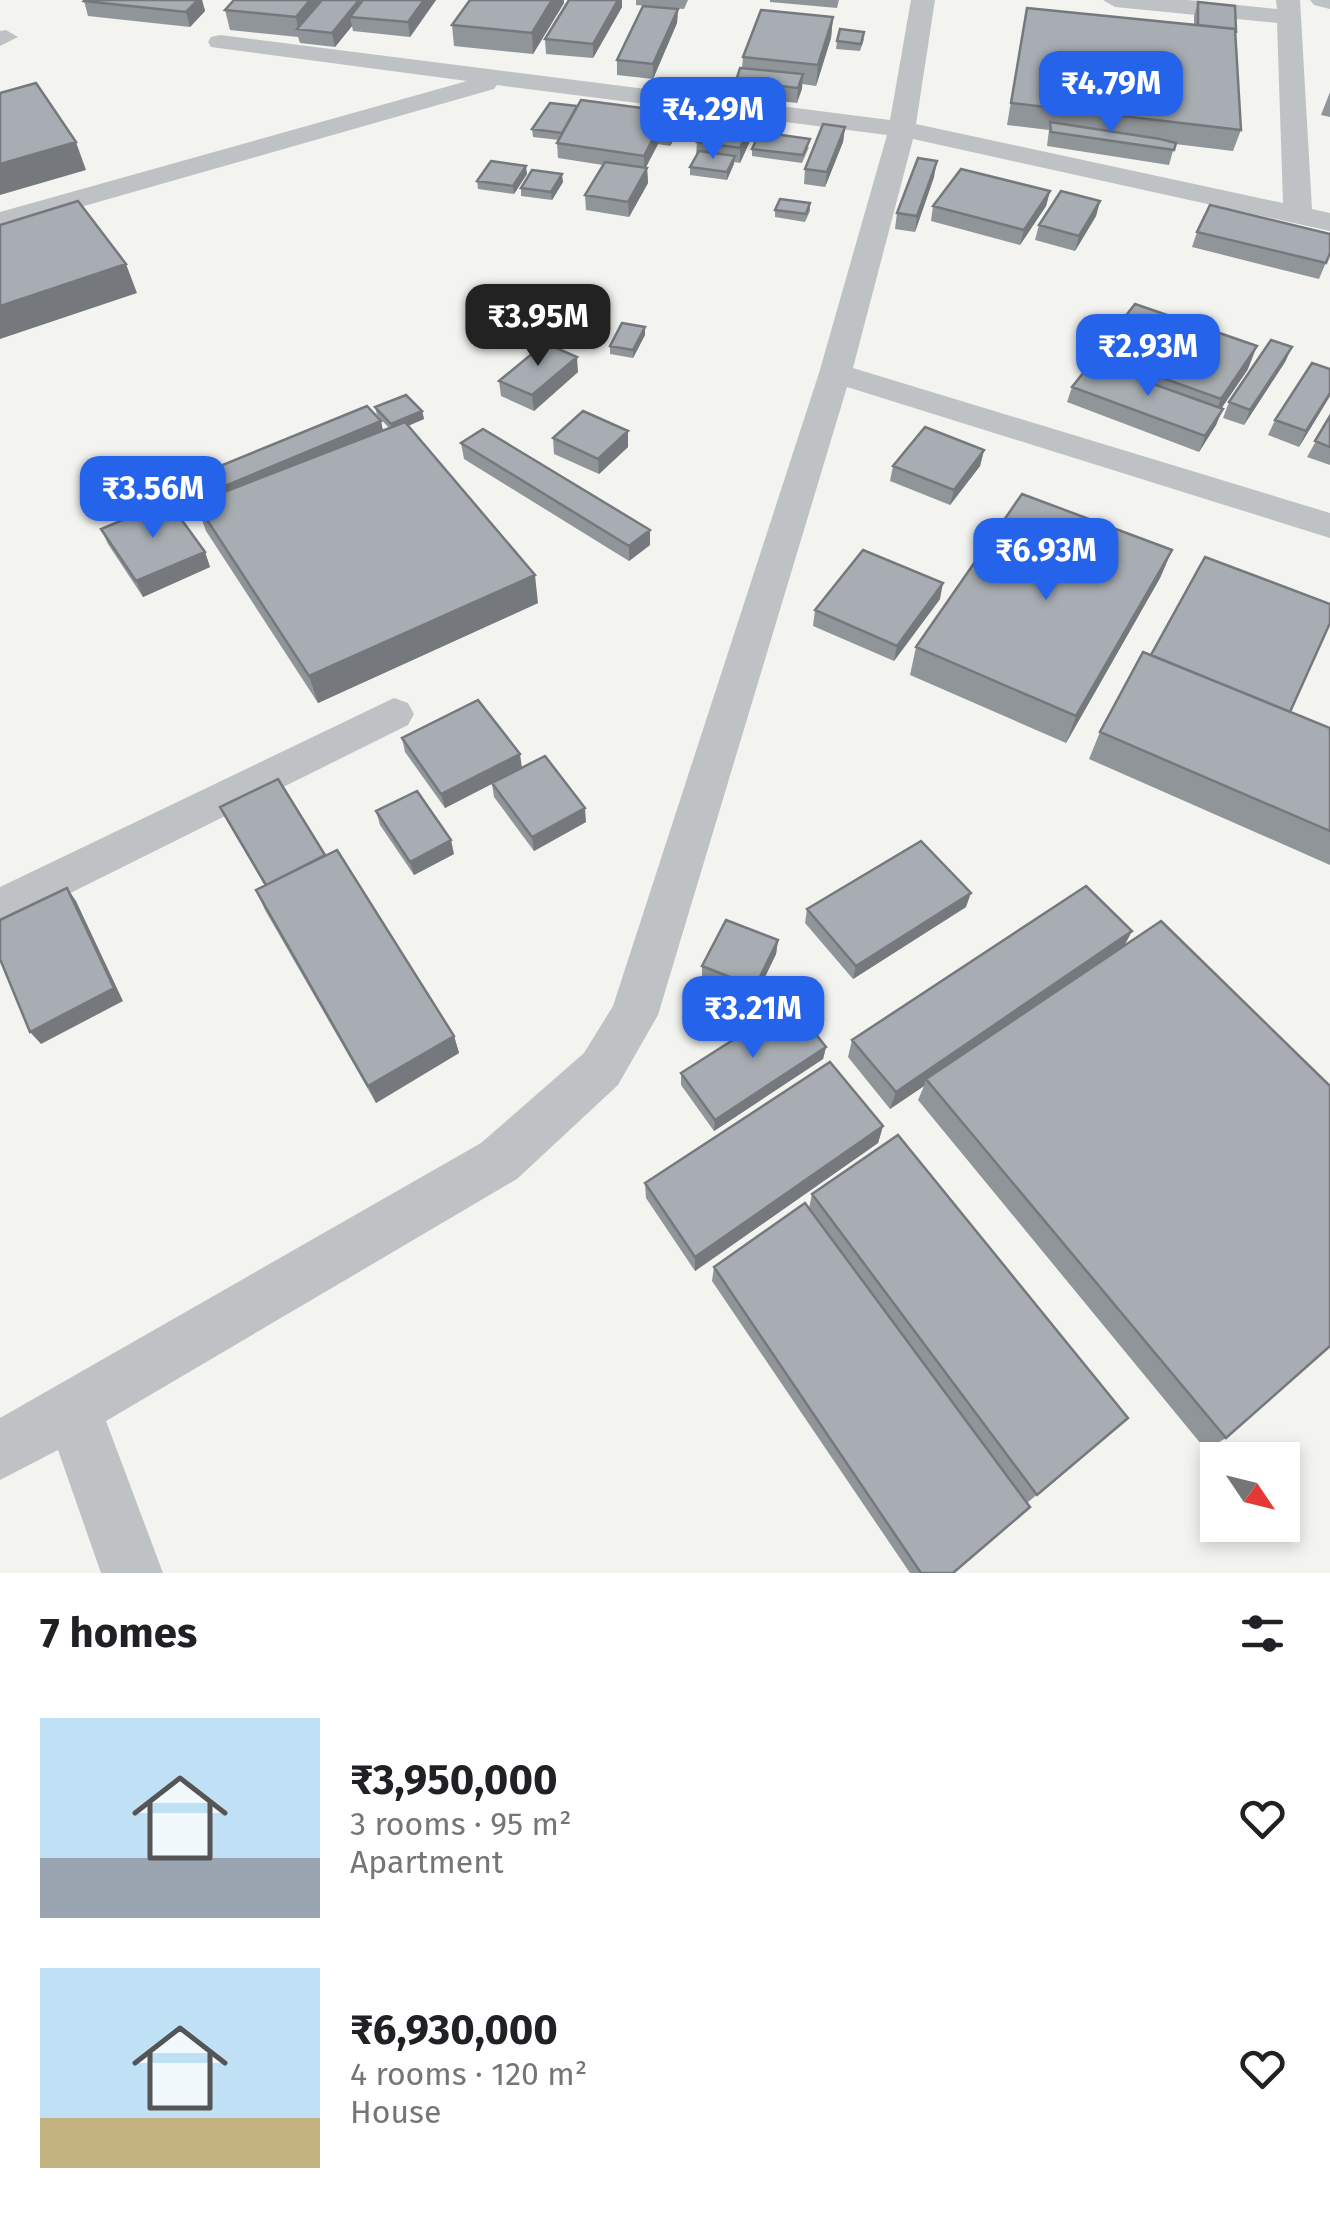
<!DOCTYPE html>
<html lang="en">
<head>
<meta charset="utf-8">
<style>
  body { margin:0; font-family:"Fira Sans",sans-serif; background:#f2f2f2; color:#202124; height:100vh; display:flex; flex-direction:column; font-size:38px; white-space:nowrap }
  * { box-sizing:border-box; margin:0 }
  p { font-size:32px; color:#757577 }
  .icon { flex:none; width:55px; height:55px; fill:none; stroke:currentColor; stroke-width:2; stroke-linecap:round; stroke-linejoin:round }
  .map { position:relative; height:1573px; overflow:hidden }
  .details { display:flex; flex-direction:column; background:#fff; flex:1 }
  .details>* { flex:none }
  .needle { width:65px; rotate:125deg }
  .buttons { position:absolute; left:1200px; top:1442px; display:grid; gap:20px }
  .buttons a { display:grid; place-items:center; width:100px; height:100px; border-radius:0px; background:#fff; box-shadow:0 5px 15px #0003; font-size:50px }
  .price { position:absolute; translate:-50% -85px; padding:0 22px; border-radius:20px; background:#2563eb; color:#fff; font-size:32px; line-height:65px; filter:drop-shadow(0 2px 5px #0008) }
  .price::after { content:''; position:absolute; left:50%; top:60px; width:30px; height:22px; margin-left:-15px; background:inherit; clip-path:polygon(0 0,100% 0,50% 100%) }
  .price.active { background:#222; color:#fff }
  ul { padding:0; list-style:none }
  li { display:flex; align-items:center; gap:30px; height:250px; padding:0 40px }
  li span { display:grid; place-items:center; flex:none; width:280px; height:200px; border-radius:0px; color:#555 }
  li>.icon { margin-inline-start:auto }
  span .icon { width:120px; height:120px; fill:#fffc; stroke-width:1 }
  li b { font-size:42px }
  h2 { display:flex; justify-content:space-between; align-items:center; height:120px; padding:0 40px; font-size:42px }
  .map>svg:first-child { display:block }
  .lines { fill:none; stroke-linecap:round; stroke-linejoin:round }
  .minor { fill:#bfc2c5; fill-rule:evenodd }
  .wall { fill:#909599 }
  .shaded-wall { fill:#75797d }
  .building { fill:#a7adb2; stroke:#75797d; stroke-width:2.5 }
</style>
</head>
<body>
<div class="map">
<svg width="1330" height="1573" viewBox="0 0 1330 1573">
  <rect width="100%" height="100%" fill="#f3f3f0"/>
  <g class="lines">
    <path class="minor" d="M 911,0 L 935,0 L 916,124 L 1283,203 L 1277,23 L 1115,7 L 1103,0 L 1188,0 L 1277,9 L 1276,0 L 1300,0 L 1312,209 L 1330,213 L 1330,231 L 913,139 L 853,368 L 1330,513 L 1330,538 L 847,387 L 658,1015 L 618,1085 L 517,1179 L 106,1421 L 163,1573 L 101,1573 L 58,1450 L 0,1480 L 0,1418 L 481,1143 L 584,1053 L 613,1006 L 819,373 L 887,135 L 497,85 L 494,89 L 0,230 L 0,212 L 467,81 L 211,47 L 208,42 L 211,37 L 220,35 L 890,120 Z
      M 1310,0 L 1330,0 L 1330,9 L 1314,5 Z
      M 6,30 L 18,37 L 0,46 L 0,31 Z
      M 394,698 L 408,703 L 414,714 L 408,725 L 0,928 L 0,887 Z"/>
  </g>
  <path class="wall" d="M 85,0 L 202,0 L 205,11 L 190,27 L 88,16 L 84,1 Z
    M 234,0 L 436,0 L 410,37 L 353,31 L 352,26 L 335,47 L 300,43 L 298,37 L 230,30 L 225,10 Z
    M 569,0 L 622,0 L 622,7 L 593,58 L 546,54 L 545,39 Z
    M 636,0 L 688,0 L 684,9 L 636,5 Z
    M 770,0 L 839,0 L 837,8 L 770,2 Z
    M 1198,2 L 1235,32 L 1241,130 L 1233,151 L 1175,144 L 1169,165 L 1047,146 L 1049,130 L 1007,125 L 1023,29 L 1194,25 L 1194,16 Z
    M 564,3 L 533,54 L 454,46 L 452,25 Z
    M 678,9 L 677,23 L 653,79 L 617,75 L 617,60 Z
    M 833,17 L 831,38 L 816,86 L 802,84 L 797,103 L 735,96 L 736,81 L 742,68 L 743,57 Z
    M 864,39 L 860,51 L 836,49 L 837,41 Z
    M 1330,92 L 1330,117 L 1321,115 Z
    M 845,127 L 843,142 L 825,187 L 804,184 L 805,169 Z
    M 680,128 L 670,146 L 658,144 L 646,167 L 647,168 L 648,183 L 629,217 L 586,210 L 585,195 L 603,165 L 558,158 L 557,143 L 559,140 L 533,137 L 532,129 Z
    M 750,141 L 740,163 L 734,162 L 727,180 L 690,175 L 690,167 L 696,156 L 697,142 Z
    M 809,147 L 802,163 L 752,156 L 752,149 Z
    M 527,174 L 514,194 L 478,189 L 477,181 Z
    M 934,177 L 915,232 L 895,229 L 897,213 Z
    M 563,182 L 552,200 L 521,196 L 521,188 Z
    M 1050,191 L 1046,206 L 1020,245 L 931,221 L 933,206 Z
    M 1100,201 L 1096,216 L 1075,251 L 1035,240 L 1039,225 Z
    M 810,203 L 810,211 L 805,222 L 775,217 L 775,210 Z
    M 1197,232 L 1330,253 L 1319,279 L 1192,247 Z
    M 645,327 L 645,335 L 633,358 L 610,354 L 610,346 Z
    M 1292,347 L 1285,362 L 1244,425 L 1223,418 L 1229,402 Z
    M 1096,354 L 1248,369 L 1221,409 L 1216,425 L 1199,452 L 1067,402 L 1072,387 L 1093,362 Z
    M 578,372 L 534,411 L 501,396 L 499,381 Z
    M 1330,396 L 1299,447 L 1268,435 L 1275,420 Z
    M 375,407 L 422,411 L 424,419 L 408,426 L 538,603 L 318,703 L 206,531 L 200,514 L 195,516 L 182,499 L 176,484 L 381,421 L 383,431 L 389,428 L 377,415 Z
    M 1330,416 L 1330,465 L 1307,457 Z
    M 628,431 L 628,447 L 599,474 L 554,454 L 553,438 Z
    M 461,443 L 650,545 L 629,561 L 464,459 Z
    M 984,450 L 980,466 L 950,505 L 890,481 L 893,466 Z
    M 101,529 L 205,552 L 210,567 L 143,597 L 108,544 Z
    M 1172,550 L 1160,578 L 1066,743 L 910,675 L 916,647 Z
    M 940,599 L 894,661 L 813,626 L 815,610 Z
    M 1290,712 L 1330,728 L 1330,865 L 1089,759 L 1100,732 Z
    M 402,738 L 522,767 L 586,822 L 534,851 L 494,797 L 492,784 L 445,808 L 405,752 Z
    M 220,807 L 325,855 L 454,1036 L 459,1053 L 376,1103 L 265,910 L 256,890 L 265,886 L 227,821 Z
    M 376,811 L 454,854 L 414,875 L 380,825 Z
    M 966,907 L 853,979 L 805,923 L 807,909 Z
    M 1132,931 L 1124,946 L 1226,1438 L 1206,1450 L 918,1100 L 924,1086 L 890,1109 L 848,1057 L 852,1040 Z
    M 778,940 L 776,954 L 754,1000 L 702,979 L 702,966 Z
    M 826,1047 L 823,1059 L 714,1131 L 681,1085 L 681,1073 Z
    M 883,1126 L 878,1143 L 695,1271 L 646,1198 L 645,1183 Z
    M 812,1194 L 1128,1418 L 1027,1503 L 953,1573 L 910,1573 L 712,1281 L 714,1267 L 809,1208 Z"/>
  <path class="shaded-wall" d="M 198,0 L 202,0 L 205,11 L 190,27 L 186,12 Z
    M 310,0 L 332,0 L 298,29 L 296,17 Z
    M 359,0 L 373,0 L 350,17 L 352,26 L 335,47 L 332,33 Z
    M 424,0 L 436,0 L 410,37 L 408,22 Z
    M 552,0 L 564,0 L 564,3 L 533,54 L 532,33 Z
    M 618,0 L 622,0 L 622,7 L 593,58 L 593,44 Z
    M 678,9 L 677,23 L 653,79 L 653,64 Z
    M 833,17 L 831,38 L 816,86 L 818,65 Z
    M 803,74 L 802,89 L 797,103 L 798,88 Z
    M 680,113 L 680,128 L 670,146 L 670,131 Z
    M 751,126 L 750,141 L 740,163 L 740,148 Z
    M 845,127 L 843,142 L 825,187 L 827,172 Z
    M 658,129 L 658,144 L 644,171 L 644,156 Z
    M 76,142 L 86,170 L 0,195 L 0,164 Z
    M 735,156 L 734,164 L 727,180 L 727,172 Z
    M 937,161 L 934,177 L 915,232 L 917,216 Z
    M 526,166 L 527,174 L 514,194 L 513,186 Z
    M 647,168 L 648,183 L 629,217 L 628,202 Z
    M 562,174 L 563,182 L 552,200 L 551,192 Z
    M 1050,191 L 1046,206 L 1020,245 L 1024,230 Z
    M 1100,201 L 1096,216 L 1075,251 L 1079,236 Z
    M 126,264 L 137,293 L 0,339 L 0,306 Z
    M 645,327 L 645,335 L 633,358 L 633,350 Z
    M 1257,346 L 1248,369 L 1212,422 L 1221,399 Z
    M 1292,347 L 1285,362 L 1244,425 L 1250,410 Z
    M 577,357 L 578,372 L 534,411 L 532,395 Z
    M 1330,393 L 1330,396 L 1299,447 L 1306,431 Z
    M 1223,409 L 1216,425 L 1199,452 L 1205,436 Z
    M 422,411 L 424,419 L 393,432 L 391,424 Z
    M 381,421 L 384,436 L 196,503 L 200,514 L 195,516 L 189,501 Z
    M 628,431 L 628,447 L 599,474 L 598,459 Z
    M 984,450 L 980,466 L 950,505 L 954,490 Z
    M 650,530 L 650,545 L 629,561 L 629,546 Z
    M 1172,550 L 1160,578 L 1066,743 L 1076,716 Z
    M 205,552 L 210,567 L 143,597 L 136,581 Z
    M 535,575 L 538,603 L 318,703 L 309,676 Z
    M 943,583 L 940,599 L 894,661 L 897,646 Z
    M 520,754 L 522,768 L 445,808 L 441,794 Z
    M 585,808 L 586,822 L 534,851 L 532,837 Z
    M 451,840 L 454,854 L 414,875 L 410,862 Z
    M 67,888 L 76,901 L 123,1001 L 41,1044 L 30,1032 Z
    M 971,893 L 966,907 L 853,979 L 856,966 Z
    M 1132,931 L 1122,950 L 926,1079 L 924,1086 L 890,1109 L 896,1092 Z
    M 778,940 L 776,954 L 754,1000 L 755,987 Z
    M 454,1036 L 459,1053 L 376,1103 L 368,1086 Z
    M 826,1047 L 823,1059 L 714,1131 L 715,1120 Z
    M 883,1126 L 878,1143 L 695,1271 L 695,1257 Z"/>
  <path class="building" d="M 85,0 L 198,0 L 186,12 L 84,1 Z
    M 234,0 L 310,0 L 296,17 L 225,10 Z
    M 322,0 L 359,0 L 332,33 L 297,29 Z
    M 363,0 L 424,0 L 408,22 L 350,17 Z
    M 470,0 L 552,0 L 532,33 L 452,25 Z
    M 569,0 L 618,0 L 593,44 L 545,39 Z
    M 1198,2 L 1235,6 L 1236,30 L 1235,29 L 1198,25 Z
    M 643,6 L 678,9 L 653,64 L 617,60 Z
    M 1027,8 L 1235,29 L 1241,130 L 1011,103 Z
    M 761,10 L 833,17 L 818,65 L 743,57 Z
    M 840,29 L 864,32 L 861,44 L 837,41 Z
    M 740,68 L 803,74 L 798,88 L 736,81 Z
    M 36,83 L 76,142 L 0,164 L 0,93 Z
    M 581,100 L 680,113 L 670,131 L 658,129 L 644,156 L 557,143 Z
    M 550,103 L 577,106 L 562,133 L 532,129 Z
    M 708,120 L 751,126 L 740,148 L 697,142 Z
    M 1050,122 L 1160,139 L 1176,143 L 1174,150 L 1051,132 Z
    M 823,124 L 845,127 L 827,172 L 805,169 Z
    M 760,132 L 810,139 L 803,155 L 752,149 Z
    M 699,151 L 735,156 L 727,172 L 690,167 Z
    M 918,158 L 937,161 L 917,216 L 897,213 Z
    M 491,161 L 526,166 L 513,186 L 477,181 Z
    M 605,162 L 647,168 L 628,202 L 585,195 Z
    M 961,169 L 1050,191 L 1024,230 L 933,206 Z
    M 532,170 L 562,174 L 551,192 L 521,188 Z
    M 1061,191 L 1100,201 L 1079,236 L 1039,225 Z
    M 780,199 L 810,203 L 806,214 L 775,210 Z
    M 78,201 L 126,264 L 0,306 L 0,225 Z
    M 1210,205 L 1330,234 L 1330,253 L 1326,263 L 1197,232 Z
    M 1135,304 L 1257,346 L 1221,399 L 1096,354 Z
    M 622,323 L 645,327 L 633,350 L 610,346 Z
    M 1271,340 L 1292,347 L 1250,410 L 1229,402 Z
    M 545,343 L 577,357 L 532,395 L 499,381 Z
    M 1092,362 L 1223,409 L 1205,436 L 1072,387 Z
    M 1312,363 L 1330,369 L 1330,393 L 1306,431 L 1275,420 Z
    M 406,395 L 422,411 L 391,424 L 375,407 Z
    M 367,406 L 381,421 L 189,501 L 176,484 Z
    M 583,411 L 628,431 L 598,459 L 553,438 Z
    M 1330,416 L 1330,447 L 1315,441 Z
    M 405,422 L 535,575 L 309,676 L 196,503 Z
    M 925,427 L 984,450 L 954,490 L 893,466 Z
    M 483,429 L 650,530 L 629,546 L 461,443 Z
    M 1022,494 L 1172,550 L 1076,716 L 916,647 Z
    M 168,501 L 205,552 L 136,581 L 101,529 Z
    M 863,550 L 943,583 L 897,646 L 815,610 Z
    M 1205,557 L 1330,604 L 1330,623 L 1290,712 L 1151,655 Z
    M 1143,652 L 1330,728 L 1330,831 L 1100,732 Z
    M 478,700 L 520,754 L 441,794 L 402,738 Z
    M 545,756 L 585,808 L 532,837 L 492,783 Z
    M 278,779 L 325,855 L 266,885 L 220,807 Z
    M 417,791 L 451,840 L 410,862 L 376,811 Z
    M 921,841 L 971,893 L 856,966 L 807,909 Z
    M 337,850 L 454,1036 L 368,1086 L 256,890 Z
    M 1086,886 L 1132,931 L 896,1092 L 852,1040 Z
    M 67,888 L 114,988 L 30,1032 L 0,959 L 0,920 Z
    M 726,920 L 778,940 L 755,987 L 702,966 Z
    M 1161,921 L 1330,1086 L 1330,1346 L 1226,1438 L 926,1079 Z
    M 791,1003 L 826,1047 L 715,1120 L 681,1073 Z
    M 830,1062 L 883,1126 L 695,1257 L 645,1183 Z
    M 898,1135 L 1128,1418 L 1037,1495 L 812,1194 Z
    M 805,1203 L 1030,1507 L 953,1573 L 921,1573 L 714,1267 Z"/>
</svg>
<div class="buttons">
<a><svg class="needle" viewBox="-14 -14 28 28"><path d="M0-13l5 13h-10z" fill="#e53935"/><path d="M0 13l5-13h-10z" fill="#757577"/></svg></a>
</div>
<b class="price" style="left:1111px;top:136px">₹4.79M</b>
<b class="price" style="left:713px;top:162px">₹4.29M</b>
<b class="price active" style="left:538px;top:369px">₹3.95M</b>
<b class="price" style="left:1148px;top:399px">₹2.93M</b>
<b class="price" style="left:153px;top:541px">₹3.56M</b>
<b class="price" style="left:1046px;top:603px">₹6.93M</b>
<b class="price" style="left:753px;top:1061px">₹3.21M</b>
</div>
<section class="details">
<h2>7 homes<svg class="icon" aria-label="filters" viewBox="0 0 24 24"><path d="M4 7h16M4 17h16"/><circle cx="9" cy="7" r="2"/><circle cx="15" cy="17" r="2"/></svg></h2>
<ul>
<li><span style="background:linear-gradient(#bfe0f5 70%,#9aa5b1 0)"><svg class="icon" aria-label="home" viewBox="0 0 24 24"><path d="M3 11l9-7 9 7M6 9v11h12V9"/></svg></span><div><b>₹3,950,000</b><p>3 rooms · 95 m²</p><p>Apartment</p></div><svg class="icon" aria-label="heart" viewBox="0 0 24 24"><path d="M12 20l-8-8c-3-5 5-10 8-4 3-6 11-1 8 4z"/></svg></li>
<li><span style="background:linear-gradient(#bfe0f5 75%,#c2b280 0)"><svg class="icon" aria-label="home" viewBox="0 0 24 24"><path d="M3 11l9-7 9 7M6 9v11h12V9"/></svg></span><div><b>₹6,930,000</b><p>4 rooms · 120 m²</p><p>House</p></div><svg class="icon" aria-label="heart" viewBox="0 0 24 24"><path d="M12 20l-8-8c-3-5 5-10 8-4 3-6 11-1 8 4z"/></svg></li>
</ul>
</section>
</body>
</html>
